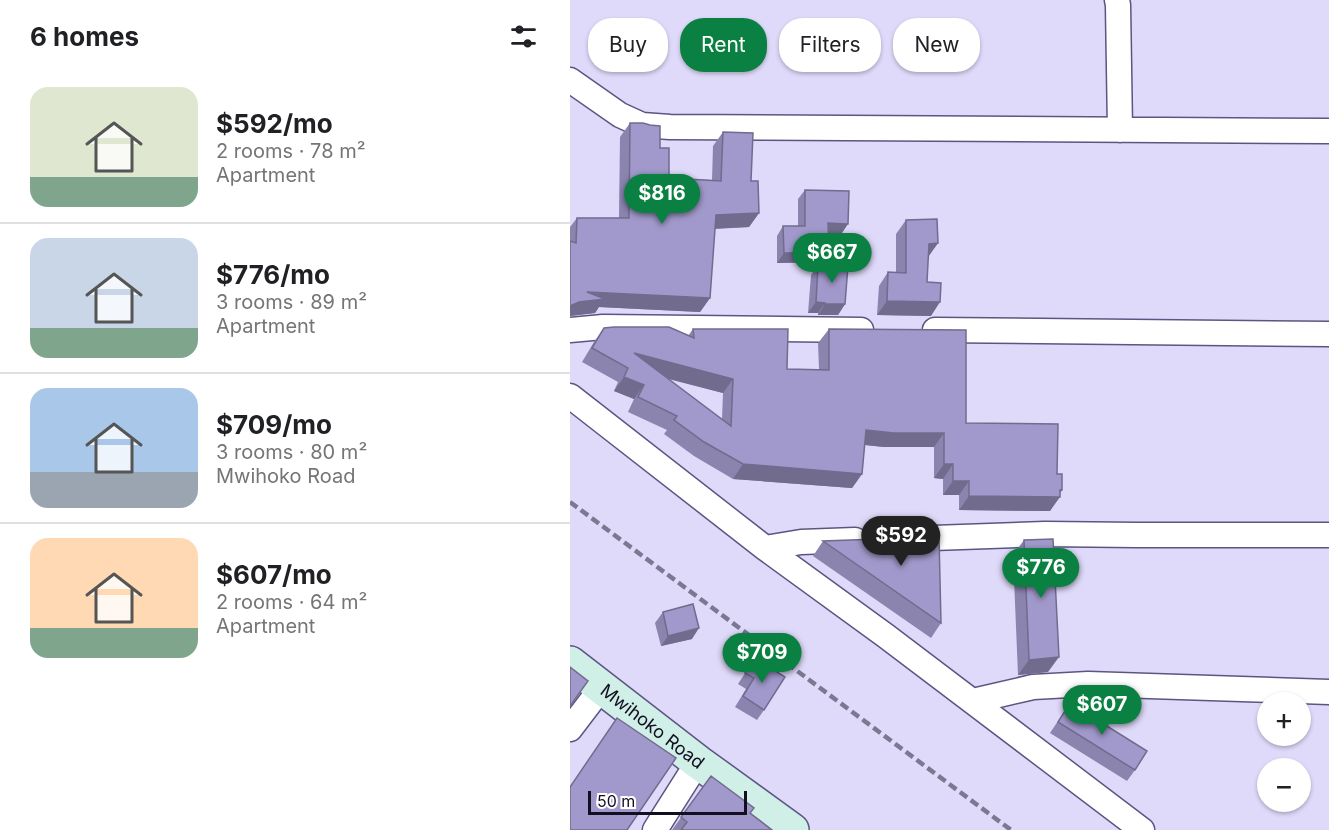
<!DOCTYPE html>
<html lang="en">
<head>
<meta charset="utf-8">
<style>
  body { margin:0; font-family:Inter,sans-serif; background:#f2f2f2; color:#202124; height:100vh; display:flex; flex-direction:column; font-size:22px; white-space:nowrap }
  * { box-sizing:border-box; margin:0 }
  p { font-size:20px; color:#757577 }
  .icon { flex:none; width:33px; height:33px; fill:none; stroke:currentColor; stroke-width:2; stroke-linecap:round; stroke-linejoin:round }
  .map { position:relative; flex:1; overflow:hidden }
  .drawer { display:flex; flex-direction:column; background:#fff; width:570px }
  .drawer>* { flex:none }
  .guide { position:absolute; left:18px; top:18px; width:570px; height:54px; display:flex; gap:12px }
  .buttons { position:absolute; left:687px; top:692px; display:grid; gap:12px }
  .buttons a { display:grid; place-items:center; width:54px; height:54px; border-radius:50%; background:#fff; box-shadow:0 2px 4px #0004; font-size:30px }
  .scale { position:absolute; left:18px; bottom:15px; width:159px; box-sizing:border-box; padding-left:6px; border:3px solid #130f21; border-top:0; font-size:16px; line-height:21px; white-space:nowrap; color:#130f21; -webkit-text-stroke:4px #fff; paint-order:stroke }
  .price { position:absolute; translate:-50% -51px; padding:0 14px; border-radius:21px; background:#0b8043; color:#fff; font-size:20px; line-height:39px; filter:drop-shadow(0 2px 3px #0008) }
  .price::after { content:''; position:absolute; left:50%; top:36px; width:18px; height:14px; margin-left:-9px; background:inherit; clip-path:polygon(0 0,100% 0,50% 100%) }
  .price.active { background:#222; color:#fff }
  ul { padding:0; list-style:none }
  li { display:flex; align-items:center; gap:18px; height:150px; padding:0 30px }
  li+li { border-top:2px solid #e0e0e0 }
  li span { display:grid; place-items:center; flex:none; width:168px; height:120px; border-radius:18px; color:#555 }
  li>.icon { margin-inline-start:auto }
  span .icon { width:72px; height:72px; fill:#fffc; stroke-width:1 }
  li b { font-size:26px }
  h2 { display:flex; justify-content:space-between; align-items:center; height:72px; padding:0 30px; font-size:26px }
  .tag { padding:0 21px; border-radius:24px; background:#fff; box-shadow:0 2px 4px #0004; font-size:21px; line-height:54px }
  .tag.active { background:#0b8043; color:#fff }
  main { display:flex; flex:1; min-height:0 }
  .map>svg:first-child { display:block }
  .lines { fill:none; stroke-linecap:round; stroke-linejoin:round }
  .street-casing { stroke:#5d5481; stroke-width:27 }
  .secondary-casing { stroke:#5d5481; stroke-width:36 }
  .street { stroke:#fff; stroke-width:24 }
  .secondary { stroke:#d0efe6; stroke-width:33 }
  .rail { stroke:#7c7891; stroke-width:4.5; stroke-dasharray:9 4.5; stroke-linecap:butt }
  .wall { fill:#8a84af; fill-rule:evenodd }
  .shaded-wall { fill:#716b8e }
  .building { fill:#a199cb; stroke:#716b8e; stroke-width:1.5; fill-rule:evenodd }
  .labels { text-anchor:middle; stroke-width:4.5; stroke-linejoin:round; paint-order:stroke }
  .street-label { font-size:18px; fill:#130f21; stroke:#fff }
</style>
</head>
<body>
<main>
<section class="drawer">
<h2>6 homes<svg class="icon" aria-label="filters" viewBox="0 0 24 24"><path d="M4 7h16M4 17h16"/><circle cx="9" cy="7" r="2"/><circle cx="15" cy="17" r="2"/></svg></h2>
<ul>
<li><span style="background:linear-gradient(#dfe7d0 75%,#7fa58c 0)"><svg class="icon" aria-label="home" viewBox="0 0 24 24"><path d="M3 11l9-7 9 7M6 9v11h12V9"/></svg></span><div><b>$592/mo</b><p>2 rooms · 78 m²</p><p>Apartment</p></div></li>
<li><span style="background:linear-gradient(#c9d6e8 75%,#7fa58c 0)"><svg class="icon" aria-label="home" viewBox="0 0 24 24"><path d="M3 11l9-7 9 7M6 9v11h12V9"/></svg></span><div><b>$776/mo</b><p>3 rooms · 89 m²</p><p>Apartment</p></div></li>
<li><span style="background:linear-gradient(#a9c7e8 70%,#9aa5b1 0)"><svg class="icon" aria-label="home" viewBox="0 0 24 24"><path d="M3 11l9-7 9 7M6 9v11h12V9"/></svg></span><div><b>$709/mo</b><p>3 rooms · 80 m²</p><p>Mwihoko Road</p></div></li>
<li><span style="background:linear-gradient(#ffd9b3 75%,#7fa58c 0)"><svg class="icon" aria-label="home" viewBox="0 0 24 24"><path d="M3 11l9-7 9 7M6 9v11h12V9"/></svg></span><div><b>$607/mo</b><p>2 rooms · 64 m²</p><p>Apartment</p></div></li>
</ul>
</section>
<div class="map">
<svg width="759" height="830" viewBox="0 0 759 830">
  <rect width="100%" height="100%" fill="#dfdafa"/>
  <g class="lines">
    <defs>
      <path id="street" d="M 547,0 L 548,5 L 550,130
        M 0,80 L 50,115 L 72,125 L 100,127 L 759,131
        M 0,330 L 33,327 L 291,330
        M 365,330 L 759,334
        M 0,396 L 195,548 L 316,636 L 572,830
        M 335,539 L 475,534 L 567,535 L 759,535
        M 195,548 L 231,542 L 285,540
        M 403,701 L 463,687 L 518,684 L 759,692
        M 0,729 L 32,687
        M 85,830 L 128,762"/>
      <g id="secondary">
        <path id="s1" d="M 0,663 L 128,762 L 222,830"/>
      </g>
    </defs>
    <use href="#street" class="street-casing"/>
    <use href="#secondary" class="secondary-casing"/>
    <use href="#street" class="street"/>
    <use href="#secondary" class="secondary"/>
    <path class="rail" d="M 0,502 L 441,830"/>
  </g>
  <path class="wall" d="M 60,123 L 90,148 L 99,178 L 142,180 L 143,146 L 153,132 L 181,181 L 189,213 L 179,227 L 145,229 L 140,298 L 130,312 L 29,307 L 25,313 L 0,316 L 0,227 L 7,218 L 49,218 L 50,137 Z
    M 235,190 L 272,233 L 258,233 L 252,262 L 207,263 L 207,236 L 213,226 L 228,226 L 228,199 Z
    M 336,220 L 368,243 L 358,257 L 357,282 L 361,316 L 307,315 L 309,286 L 318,272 L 326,273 L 326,234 Z
    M 248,265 L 275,304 L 268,315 L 248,315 L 248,313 L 238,313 L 241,275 Z
    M 34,328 L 118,336 L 123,329 L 217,369 L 249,369 L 248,343 L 259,329 L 396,423 L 487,474 L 492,490 L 480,511 L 389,510 L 389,495 L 373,495 L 373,479 L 364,478 L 364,447 L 314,447 L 295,445 L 292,474 L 282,488 L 163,479 L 124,456 L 94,434 L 97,430 L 58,412 L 64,399 L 44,391 L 48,382 L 12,362 L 24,342 ZM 98,379 L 153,393 L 152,419 Z
    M 454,540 L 478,672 L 448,675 L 443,555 Z
    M 253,541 L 371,623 L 361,638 L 243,556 Z
    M 93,612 L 122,639 L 91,646 L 85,623 Z
    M 185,658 L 194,710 L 187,720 L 165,707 L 176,689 L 168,684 Z
    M 500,703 L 565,770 L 557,781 L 480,733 Z
    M 141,776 L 180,813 L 203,830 L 102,830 Z"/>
  <path class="shaded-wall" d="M 189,213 L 179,227 L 136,229 L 146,215 Z
    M 258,223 L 278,224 L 272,233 L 251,233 Z
    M 368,243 L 358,257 L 359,244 Z
    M 259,252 L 252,262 L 207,263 L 214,253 Z
    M 17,292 L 140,298 L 130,312 L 29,307 L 25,313 L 0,316 L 0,306 Z
    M 317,301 L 370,302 L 361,316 L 307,315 Z
    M 246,302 L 255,303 L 248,313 L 238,313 Z
    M 255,304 L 275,304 L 268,315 L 248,315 Z
    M 64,353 L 163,379 L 153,393 L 58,368 Z
    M 54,377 L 74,385 L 64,399 L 44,391 Z
    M 296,430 L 374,433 L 364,447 L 314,447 L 286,444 Z
    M 173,464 L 292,474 L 282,488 L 163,479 Z
    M 374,464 L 383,464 L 373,479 L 364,478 Z
    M 383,481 L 399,481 L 389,495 L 373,495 Z
    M 492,490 L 487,497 L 490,497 L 480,511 L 389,510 L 399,496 Z
    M 129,628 L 122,639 L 91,646 L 98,636 Z
    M 489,657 L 478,672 L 448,675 L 459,660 Z"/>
  <path class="building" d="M 60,123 L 73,123 L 80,125 L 90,126 L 90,148 L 99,148 L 99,178 L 151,181 L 153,132 L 183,133 L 181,181 L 188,181 L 189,213 L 146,215 L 140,298 L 17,292 L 35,299 L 9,302 L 0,306 L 0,241 L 6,243 L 7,218 L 59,218 Z
    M 235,190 L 279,191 L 278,224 L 258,223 L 259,252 L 214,253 L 213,226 L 235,226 Z
    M 367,219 L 368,243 L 359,244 L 357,282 L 371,283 L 370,302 L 317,301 L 318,272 L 336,273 L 336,220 Z
    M 248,265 L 278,266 L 275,304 L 255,304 L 255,303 L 246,302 Z
    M 44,327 L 99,327 L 124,338 L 123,329 L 218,329 L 217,369 L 259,370 L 259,329 L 396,330 L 396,423 L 488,424 L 487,474 L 492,474 L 492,490 L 490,490 L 490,497 L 399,496 L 399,481 L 383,481 L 383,464 L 374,464 L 374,433 L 324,433 L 296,430 L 292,474 L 173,464 L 134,442 L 104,420 L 107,416 L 68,397 L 74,385 L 54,377 L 58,368 L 22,348 L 34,328 ZM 64,353 L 163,379 L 161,426 Z
    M 369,537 L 371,623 L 253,541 L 339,538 Z
    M 483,539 L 489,657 L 459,660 L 454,540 Z
    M 123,604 L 129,628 L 98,636 L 93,612 Z
    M 185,658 L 215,677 L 194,710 L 173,696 L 184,678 L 175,673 Z
    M 0,667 L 18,681 L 0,706 Z
    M 500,703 L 577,751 L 565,770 L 488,722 Z
    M 47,718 L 106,758 L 57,830 L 0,830 L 0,787 Z
    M 141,776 L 184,808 L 180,813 L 202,830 L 111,830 L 117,822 L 111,817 Z"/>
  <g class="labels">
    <g class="street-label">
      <text dy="6" stroke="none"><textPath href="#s1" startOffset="104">Mwihoko Road</textPath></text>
    </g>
  </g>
</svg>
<div class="buttons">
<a>+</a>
<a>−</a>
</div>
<div class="scale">50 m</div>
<b class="price" style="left:92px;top:225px">$816</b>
<b class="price" style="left:262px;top:284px">$667</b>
<b class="price active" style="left:331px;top:567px">$592</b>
<b class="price" style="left:471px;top:599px">$776</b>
<b class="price" style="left:192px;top:684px">$709</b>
<b class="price" style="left:532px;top:736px">$607</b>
<div class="guide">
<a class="tag">Buy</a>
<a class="tag active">Rent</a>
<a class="tag">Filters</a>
<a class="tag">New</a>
</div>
</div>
</main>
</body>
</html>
